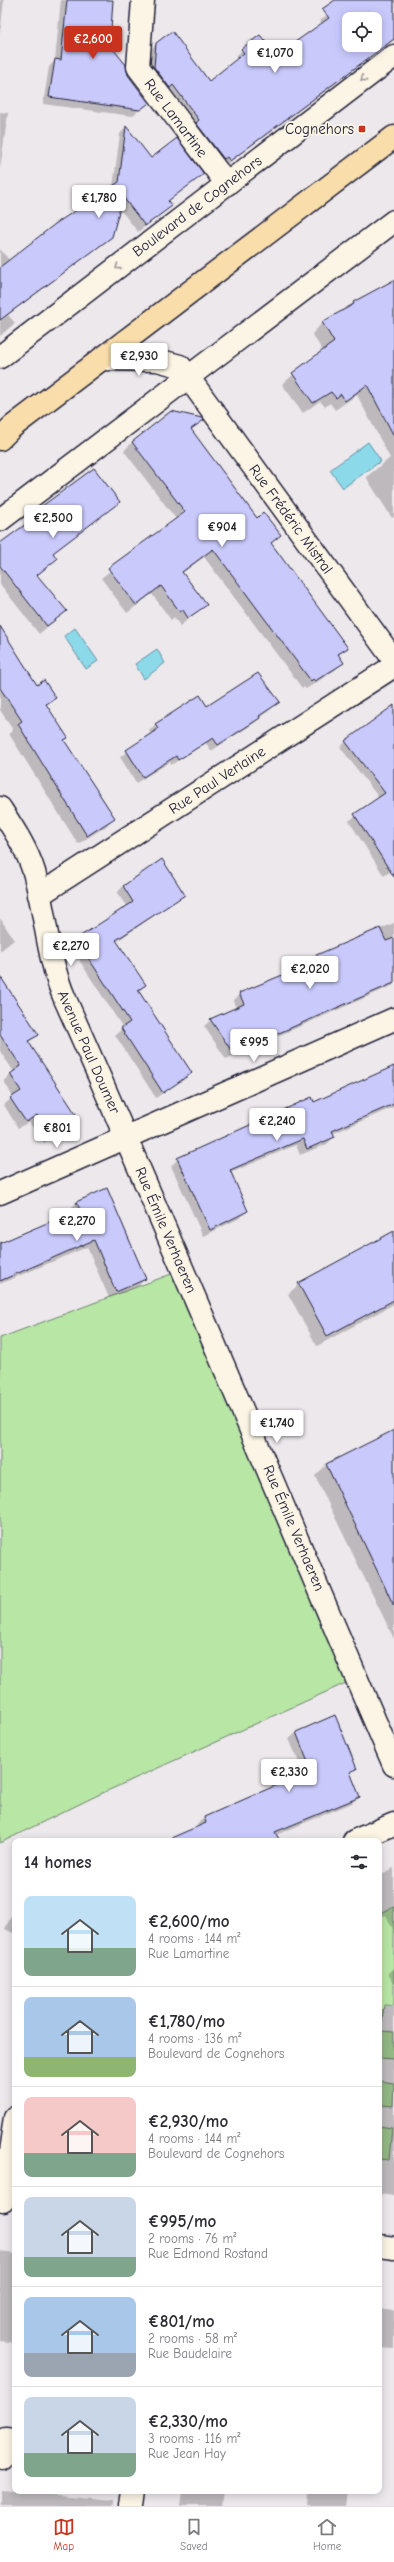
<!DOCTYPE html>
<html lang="en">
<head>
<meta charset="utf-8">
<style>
  body { margin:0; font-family:"Comic Neue",sans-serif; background:#f2f2f3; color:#2b2b33; height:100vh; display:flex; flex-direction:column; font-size:15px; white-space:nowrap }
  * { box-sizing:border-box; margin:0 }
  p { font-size:13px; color:#7c7c81 }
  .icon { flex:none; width:22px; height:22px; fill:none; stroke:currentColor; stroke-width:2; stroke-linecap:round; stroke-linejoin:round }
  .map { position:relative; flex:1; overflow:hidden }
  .details { position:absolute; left:12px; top:1838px; width:370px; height:656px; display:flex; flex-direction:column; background:#fff; border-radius:8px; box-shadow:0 2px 10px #0003 }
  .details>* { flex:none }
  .tools { position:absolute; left:342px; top:12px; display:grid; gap:8px }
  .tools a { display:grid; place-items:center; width:40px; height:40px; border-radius:8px; background:#fff; box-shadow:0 2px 10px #0003; font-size:20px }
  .price { position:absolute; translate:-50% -34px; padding:0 9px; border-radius:4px; background:#fff; color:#222; font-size:13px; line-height:26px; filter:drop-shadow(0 1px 2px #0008) }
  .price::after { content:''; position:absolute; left:50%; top:24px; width:12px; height:9px; margin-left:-6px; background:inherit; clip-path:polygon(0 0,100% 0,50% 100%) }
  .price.selected { background:#c8321e; color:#fff }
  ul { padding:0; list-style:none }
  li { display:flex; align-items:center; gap:12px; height:100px; padding:0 12px }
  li+li { border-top:1px solid #e1e1e2 }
  li span { display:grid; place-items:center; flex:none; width:112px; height:80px; border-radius:8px; color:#555 }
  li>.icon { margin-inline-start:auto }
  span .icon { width:48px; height:48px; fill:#fffc; stroke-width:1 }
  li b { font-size:17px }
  h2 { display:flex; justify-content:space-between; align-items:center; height:48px; padding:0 12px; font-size:17px }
  .menu { display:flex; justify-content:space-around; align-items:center; height:56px; border-top:1px solid #e1e1e2; background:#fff; font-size:11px; color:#7c7c81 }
  .menu a { display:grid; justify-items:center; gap:2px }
  .menu .selected { color:#c8321e }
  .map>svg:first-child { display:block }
  .green { fill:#b8e6a5; stroke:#6d8470 }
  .water { fill:#8bd9e9; stroke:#6190a3 }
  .shadow { fill:#0003; fill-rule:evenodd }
  .building { fill:#c9c9fc; stroke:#22223b; fill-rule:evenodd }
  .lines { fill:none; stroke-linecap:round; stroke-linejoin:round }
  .street-casing { stroke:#22223b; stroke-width:25 }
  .primary-casing { stroke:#22223b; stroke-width:25 }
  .street { stroke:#fcf5e5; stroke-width:22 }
  .primary { stroke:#f9deab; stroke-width:22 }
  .oneway { stroke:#9a9698 }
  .poi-dot { fill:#c8321e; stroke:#fcf5e5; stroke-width:1.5 }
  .labels { text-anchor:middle; stroke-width:3.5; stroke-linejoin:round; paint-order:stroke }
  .street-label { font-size:15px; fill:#22223b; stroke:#fcf5e5 }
  .poi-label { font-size:15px; fill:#22223b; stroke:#fcf5e5; text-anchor:end }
</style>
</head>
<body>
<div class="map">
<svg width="394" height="2506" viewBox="0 0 394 2506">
  <rect width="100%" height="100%" fill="#ede8ec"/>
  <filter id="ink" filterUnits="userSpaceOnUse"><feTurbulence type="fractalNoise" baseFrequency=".025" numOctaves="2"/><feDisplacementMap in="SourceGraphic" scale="8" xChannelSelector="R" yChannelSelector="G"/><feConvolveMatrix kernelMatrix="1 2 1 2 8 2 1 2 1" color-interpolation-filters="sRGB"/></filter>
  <g filter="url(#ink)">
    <path class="green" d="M 182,1270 L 357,1678 L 96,1796 L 0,1843 L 0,1338 Z
      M 394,1907 L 394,2006 L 384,2005 L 381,2031 L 394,2032 L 394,2059 L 379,2058 L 379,1913 Z
      M 379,2081 L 394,2083 L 393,2106 L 379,2105 Z
      M 379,2126 L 392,2128 L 389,2160 L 379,2159 Z"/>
    <path class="water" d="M 368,442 L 381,461 L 343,488 L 330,470 Z
      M 75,628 L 98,661 L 86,669 L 64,636 Z
      M 157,649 L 165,663 L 144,679 L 135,664 Z"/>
    <path class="shadow" d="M 0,0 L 4,0 L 0,34 Z
      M 61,0 L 112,0 L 109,45 L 127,75 L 148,103 L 132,116 L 43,104 L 49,67 L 55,60 Z
      M 345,0 L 394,0 L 394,40 L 223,167 L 147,74 L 149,51 L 156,44 L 208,82 L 238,60 L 235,57 L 242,50 L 277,57 L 322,24 L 320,21 ZM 349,19 L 375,19 L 375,45 L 349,45 Z
      M 0,112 L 8,113 L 0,169 Z
      M 126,127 L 151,160 L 202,174 L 167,202 L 170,206 L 163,213 L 138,232 L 119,208 L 112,237 L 8,315 L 15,323 L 0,336 L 0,249 L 10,261 L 113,187 L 120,134 Z
      M 394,281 L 394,517 L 392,518 L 366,477 L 390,458 L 357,395 L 335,410 L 330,403 L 325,407 L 320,401 L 303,413 L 282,384 L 323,351 L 312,334 L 322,323 L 353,303 Z
      M 202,420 L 191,430 L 257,519 L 279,535 L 271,544 L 347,647 L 338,656 L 343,663 L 334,671 L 306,689 L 304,687 L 302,688 L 204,557 L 181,574 L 205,605 L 180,626 L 174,617 L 171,620 L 152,594 L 127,613 L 101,578 L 176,519 L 124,451 L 132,442 Z
      M 94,469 L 118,502 L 52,554 L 56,559 L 36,576 L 66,611 L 39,634 L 0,584 L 0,545 L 29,523 L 27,521 L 35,513 Z
      M 0,628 L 37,686 L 54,698 L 46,706 L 66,738 L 64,741 L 114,818 L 105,827 L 78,844 L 9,734 L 13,730 L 0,710 Z
      M 279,702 L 253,724 L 211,751 L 206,743 L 171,765 L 170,762 L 136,783 L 120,757 L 151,735 L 149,731 L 155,725 L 207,707 Z
      M 394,721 L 394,869 L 384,876 L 349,821 L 379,798 L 340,747 L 346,742 Z
      M 123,886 L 184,895 L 116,942 L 145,985 L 138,992 L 191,1073 L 156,1098 L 115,1035 L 123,1028 L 70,946 L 127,907 L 117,893 Z
      M 0,918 L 14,940 L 0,951 Z
      M 394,923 L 394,985 L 226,1059 L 204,1026 L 211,1020 L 236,1008 L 233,1001 L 240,994 L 311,977 L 373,932 Z
      M 0,978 L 37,1035 L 28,1043 L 78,1119 L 44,1143 L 29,1122 L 18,1128 L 4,1105 L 13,1097 L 4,1081 L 14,1072 L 0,1051 ZM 71,1123 L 71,1125 L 47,1141 L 46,1139 Z
      M 394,1067 L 394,1107 L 332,1134 L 334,1137 L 327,1144 L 300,1155 L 296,1145 L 230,1173 L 247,1211 L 240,1218 L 203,1236 L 171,1166 L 178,1159 L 313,1103 Z
      M 77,1202 L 145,1279 L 138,1286 L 109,1298 L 87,1247 L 0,1284 L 0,1244 L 72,1213 L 70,1209 Z
      M 394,1232 L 394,1304 L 317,1346 L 288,1294 L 299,1284 Z
      M 394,1431 L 394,1639 L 315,1476 L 326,1465 Z
      M 334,1716 L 355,1768 L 350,1774 L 359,1796 L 352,1803 L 276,1835 L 274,1841 L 167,1841 L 199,1828 L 197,1824 L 204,1818 L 304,1774 L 289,1739 L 296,1733 Z
      M 394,1868 L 394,1932 L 386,1915 L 379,1918 L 379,1875 Z
      M 15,1907 L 15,1934 L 5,1929 Z
      M 394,1967 L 394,1987 L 388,1973 Z
      M 385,2006 L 394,2007 L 394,2196 L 379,2194 L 379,2012 Z
      M 0,2252 L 15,2254 L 15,2343 L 0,2341 Z
      M 379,2309 L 394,2311 L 394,2349 L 380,2348 L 379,2353 Z
      M 0,2490 L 115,2500 L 115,2506 L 0,2506 Z
      M 182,2491 L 224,2491 L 222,2506 L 180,2506 Z
      M 308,2491 L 347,2491 L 345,2506 L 307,2506 Z"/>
    <path class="building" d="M 67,0 L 113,0 L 110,45 L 126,65 L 128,75 L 149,103 L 140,110 L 49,97 L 55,59 L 61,60 Z
      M 335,0 L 394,0 L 394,39 L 230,161 L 227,157 L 224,159 L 196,123 L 199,120 L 173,85 L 170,88 L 154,67 L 156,43 L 172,31 L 209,81 L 244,53 L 241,49 L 260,35 L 277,55 L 329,18 L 322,9 ZM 349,19 L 375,19 L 375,45 L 349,45 Z
      M 126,126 L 151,158 L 177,138 L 204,174 L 168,201 L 172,206 L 145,226 L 123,197 L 112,237 L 0,320 L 0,267 L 55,224 L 119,182 Z
      M 394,280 L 394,436 L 367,385 L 345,401 L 341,394 L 336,398 L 331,392 L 313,403 L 292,373 L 334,342 L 322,322 L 354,304 L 353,302 Z
      M 171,411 L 202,418 L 204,420 L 191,429 L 257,518 L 263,512 L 281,535 L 271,543 L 348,648 L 338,654 L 344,663 L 315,681 L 313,679 L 311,681 L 213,549 L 182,572 L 207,605 L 188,618 L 183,610 L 180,612 L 161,586 L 136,605 L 108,568 L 185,512 L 132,442 Z
      M 94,468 L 120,502 L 53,553 L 57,559 L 37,575 L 67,611 L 47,626 L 0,566 L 0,543 L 37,516 L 34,512 Z
      M 0,626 L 37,685 L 44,680 L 56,698 L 46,704 L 68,738 L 64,740 L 115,818 L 87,836 L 18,724 L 22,721 L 0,688 Z
      M 258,673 L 280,702 L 259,716 L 260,718 L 218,745 L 213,738 L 178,760 L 176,756 L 143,777 L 126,750 L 158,729 L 155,724 L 200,695 L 207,706 Z
      M 394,705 L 394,877 L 354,814 L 385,793 L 345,741 Z
      M 162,859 L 185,895 L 116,940 L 146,985 L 138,990 L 192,1073 L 163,1093 L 121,1028 L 130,1022 L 76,939 L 133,902 L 123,886 Z
      M 380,928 L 386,941 L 394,938 L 394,983 L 233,1053 L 210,1019 L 244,1004 L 239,993 L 297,969 L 295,964 Z
      M 0,976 L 39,1035 L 28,1041 L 79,1119 L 51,1137 L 37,1115 L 26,1122 L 10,1098 L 21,1091 L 10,1074 L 21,1066 L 0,1035 Z
      M 394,1066 L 394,1104 L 332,1131 L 335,1137 L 307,1149 L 303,1139 L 230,1170 L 248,1211 L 210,1230 L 177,1158 L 312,1097 L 314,1102 Z
      M 107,1188 L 146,1279 L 116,1292 L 94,1240 L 0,1281 L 0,1243 L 80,1209 L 76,1202 Z
      M 394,1231 L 394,1300 L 327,1336 L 298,1283 Z
      M 394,1430 L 394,1606 L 326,1464 Z
      M 335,1715 L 357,1769 L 350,1772 L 360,1797 L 275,1832 L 280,1841 L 164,1841 L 206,1823 L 204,1817 L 311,1770 L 296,1732 Z"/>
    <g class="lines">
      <defs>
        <path id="street" d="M 143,0 L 138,67 L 227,184
          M 0,357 L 394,56
          M 101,359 L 157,360 L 180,366 L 394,660
          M 0,520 L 394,221
          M 0,808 C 13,828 27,849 34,872 C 46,914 47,958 65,999 C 178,1252 283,1510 394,1765
          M 39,895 L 394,666
          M 0,1193 L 394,1019
          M 354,1841 L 394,1824
          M 3,2201 L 15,2117
          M 379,2246 L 394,2248
          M 3,2459 L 6,2439 L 15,2440
          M 131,2506 L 133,2491"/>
        <path id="primary" d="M 0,439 L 12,427 L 394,137"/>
      </defs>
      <use href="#street" class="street-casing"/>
      <use href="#primary" class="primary-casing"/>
      <use href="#street" class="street"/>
      <use href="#primary" class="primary"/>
    </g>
    <defs><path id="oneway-chevron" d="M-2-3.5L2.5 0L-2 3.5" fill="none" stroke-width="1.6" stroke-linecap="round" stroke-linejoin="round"/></defs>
    <g class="oneway">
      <use href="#oneway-chevron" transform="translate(363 79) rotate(143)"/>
      <use href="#oneway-chevron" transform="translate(118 267) rotate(143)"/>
    </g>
  </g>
  <rect class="poi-dot" x="358" y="125" width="8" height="8" rx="2"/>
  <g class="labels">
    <g class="street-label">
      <text transform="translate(176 118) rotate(53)" y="5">Rue Lamartine</text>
      <text transform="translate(197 206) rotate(-37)" y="5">Boulevard de Cognehors</text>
      <text transform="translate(291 519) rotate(54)" y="5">Rue Frédéric Mistral</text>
      <text transform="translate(217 780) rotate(-33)" y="5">Rue Paul Verlaine</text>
      <text transform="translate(89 1052) rotate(66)" y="5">Avenue Paul Doumer</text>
      <text transform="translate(166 1230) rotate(67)" y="5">Rue Émile Verhaeren</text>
      <text transform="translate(294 1528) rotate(67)" y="5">Rue Émile Verhaeren</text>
    </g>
    <g class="poi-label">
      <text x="354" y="134">Cognehors</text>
    </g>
  </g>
</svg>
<div class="tools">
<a><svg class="icon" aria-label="locate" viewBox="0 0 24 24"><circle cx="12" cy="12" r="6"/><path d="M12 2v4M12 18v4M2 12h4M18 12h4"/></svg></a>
</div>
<b class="price selected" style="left:93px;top:60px">€2,600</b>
<b class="price" style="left:275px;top:74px">€1,070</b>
<b class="price" style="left:99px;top:219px">€1,780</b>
<b class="price" style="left:139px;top:377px">€2,930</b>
<b class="price" style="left:53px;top:539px">€2,500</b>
<b class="price" style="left:222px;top:548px">€904</b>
<b class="price" style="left:71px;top:967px">€2,270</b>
<b class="price" style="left:310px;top:990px">€2,020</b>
<b class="price" style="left:254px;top:1063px">€995</b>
<b class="price" style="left:277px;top:1142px">€2,240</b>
<b class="price" style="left:57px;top:1149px">€801</b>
<b class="price" style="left:77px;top:1242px">€2,270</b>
<b class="price" style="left:277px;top:1444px">€1,740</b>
<b class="price" style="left:289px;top:1793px">€2,330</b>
<section class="details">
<h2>14 homes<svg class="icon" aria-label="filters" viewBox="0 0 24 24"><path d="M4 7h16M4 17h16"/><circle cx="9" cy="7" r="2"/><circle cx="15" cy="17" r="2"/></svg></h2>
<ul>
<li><span style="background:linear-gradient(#bfe0f5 65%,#7fa58c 0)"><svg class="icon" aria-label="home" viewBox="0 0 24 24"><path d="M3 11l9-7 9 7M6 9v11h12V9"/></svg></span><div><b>€2,600/mo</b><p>4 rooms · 144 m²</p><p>Rue Lamartine</p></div></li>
<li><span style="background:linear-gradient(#a9c7e8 75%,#8fb573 0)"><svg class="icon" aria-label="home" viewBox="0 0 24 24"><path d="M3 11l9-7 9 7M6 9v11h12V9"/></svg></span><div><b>€1,780/mo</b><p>4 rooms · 136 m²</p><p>Boulevard de Cognehors</p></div></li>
<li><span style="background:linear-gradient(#f6c9c9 70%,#7fa58c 0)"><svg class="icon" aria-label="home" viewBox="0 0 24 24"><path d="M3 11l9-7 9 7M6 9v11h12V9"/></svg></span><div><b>€2,930/mo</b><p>4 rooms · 144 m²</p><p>Boulevard de Cognehors</p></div></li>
<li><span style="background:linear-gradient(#c9d6e8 75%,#7fa58c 0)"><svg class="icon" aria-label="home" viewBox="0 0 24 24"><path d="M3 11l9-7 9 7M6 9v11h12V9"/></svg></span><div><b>€995/mo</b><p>2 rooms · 76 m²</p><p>Rue Edmond Rostand</p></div></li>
<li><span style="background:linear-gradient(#a9c7e8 70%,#9aa5b1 0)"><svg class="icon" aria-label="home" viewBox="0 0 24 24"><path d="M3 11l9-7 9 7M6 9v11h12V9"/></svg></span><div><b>€801/mo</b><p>2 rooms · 58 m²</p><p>Rue Baudelaire</p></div></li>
<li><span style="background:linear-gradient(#c9d6e8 70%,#7fa58c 0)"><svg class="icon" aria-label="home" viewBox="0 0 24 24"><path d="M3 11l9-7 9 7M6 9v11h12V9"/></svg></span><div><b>€2,330/mo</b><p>3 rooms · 116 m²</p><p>Rue Jean Hay</p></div></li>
</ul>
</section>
</div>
<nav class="menu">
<a class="selected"><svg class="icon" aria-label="map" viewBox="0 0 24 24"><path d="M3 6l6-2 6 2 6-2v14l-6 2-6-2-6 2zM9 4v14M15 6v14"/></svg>Map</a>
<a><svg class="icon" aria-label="saved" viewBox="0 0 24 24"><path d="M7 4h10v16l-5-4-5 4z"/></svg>Saved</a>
<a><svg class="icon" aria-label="home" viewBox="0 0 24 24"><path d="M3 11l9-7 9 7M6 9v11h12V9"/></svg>Home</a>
</nav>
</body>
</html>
